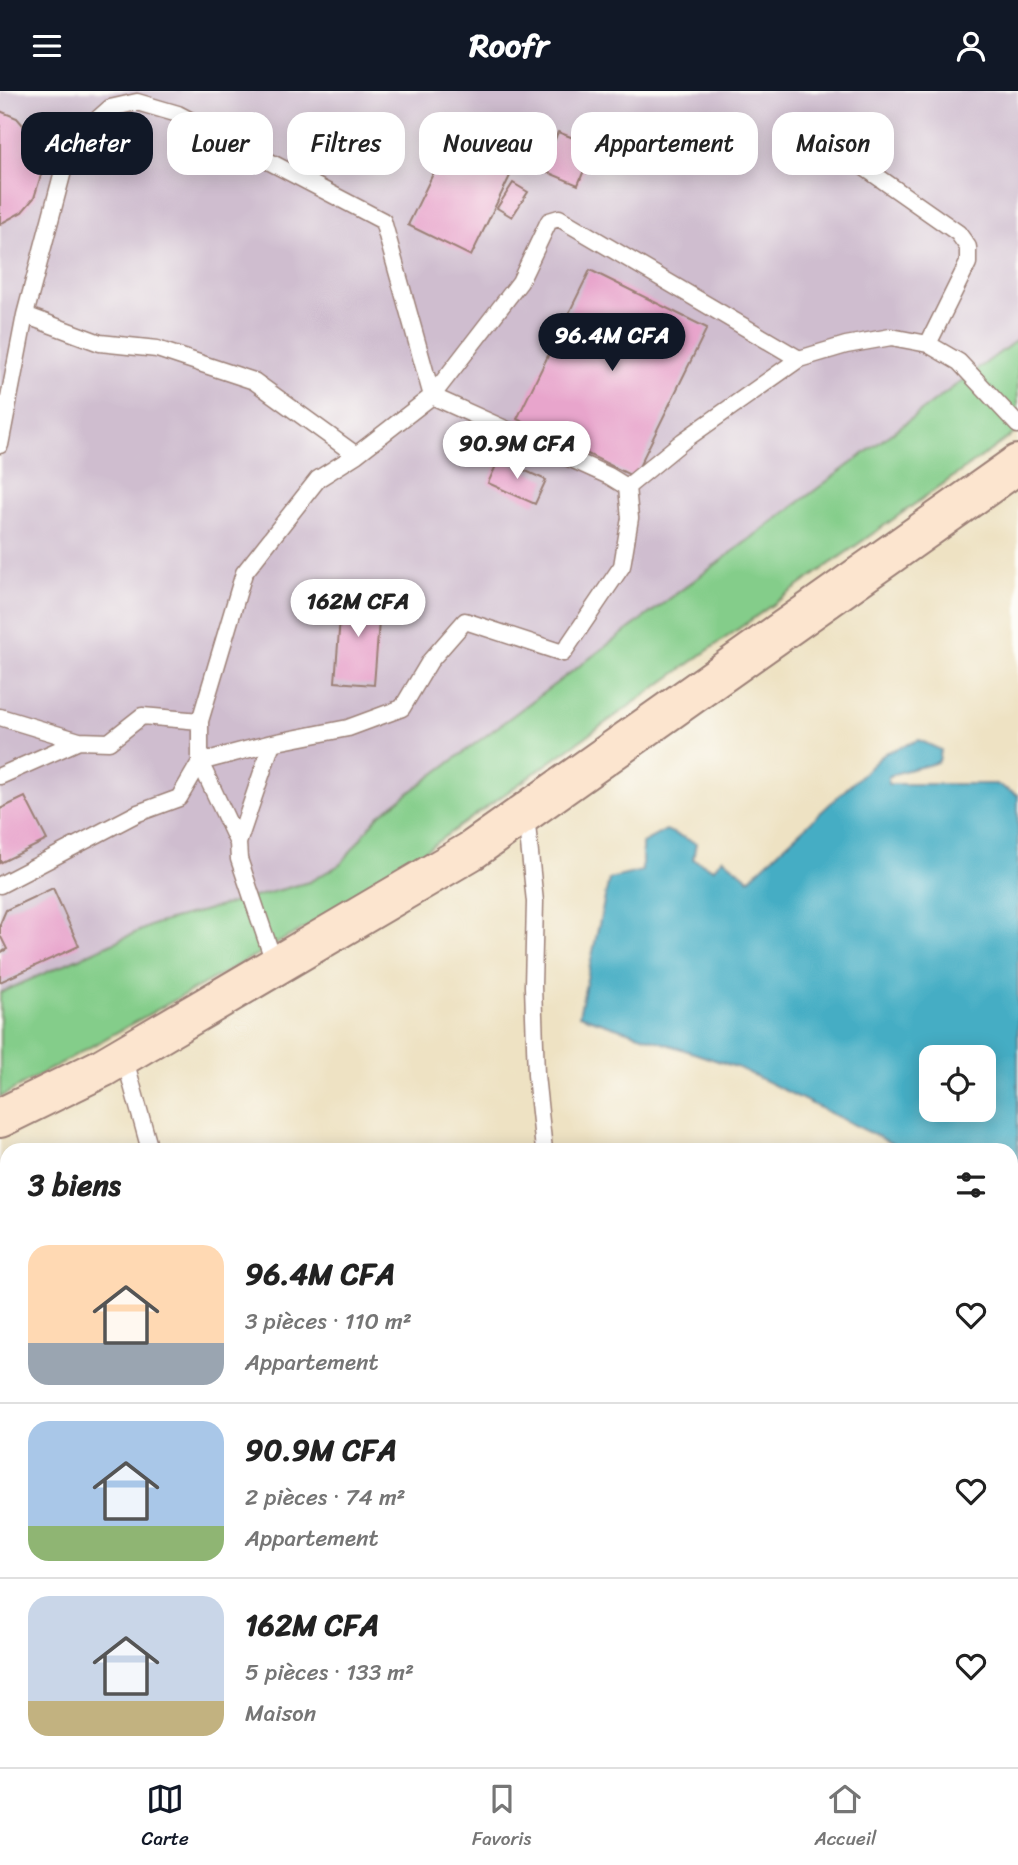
<!DOCTYPE html>
<html lang="fr">
<head>
<meta charset="utf-8">
<style>
  body { margin:0; font-family:Sriracha,sans-serif; background:#f2f2f2; color:#222; height:100vh; display:flex; flex-direction:column; font-size:26px; white-space:nowrap }
  * { box-sizing:border-box; margin:0 }
  p { font-size:23px; color:#767676 }
  .icon { flex:none; width:38px; height:38px; fill:none; stroke:currentColor; stroke-width:2; stroke-linecap:round; stroke-linejoin:round }
  .map { position:relative; flex:1; overflow:hidden }
  .sheet { position:absolute; left:0px; top:1052px; width:1018px; height:625px; display:flex; flex-direction:column; background:#fff; border-radius:21px 21px 0 0; box-shadow:0 4px 18px #0003 }
  .sheet>* { flex:none }
  .top-card { position:absolute; left:21px; top:21px; width:976px; height:63px; display:flex; gap:14px }
  .tools { position:absolute; left:919px; top:954px; display:grid; gap:14px }
  .tools a { display:grid; place-items:center; width:77px; height:77px; border-radius:14px; background:#fff; box-shadow:0 4px 18px #0003; font-size:35px }
  .price { position:absolute; translate:-50% -60px; padding:0 16px; border-radius:24px; background:#fff; color:#222; font-size:23px; line-height:46px; filter:drop-shadow(0 2px 4px #0008) }
  .price::after { content:''; position:absolute; left:50%; top:42px; width:21px; height:16px; margin-left:-10px; background:inherit; clip-path:polygon(0 0,100% 0,50% 100%) }
  .price.current { background:#111827; color:#fff }
  ul { padding:0; list-style:none }
  li { display:flex; align-items:center; gap:21px; height:175px; padding:0 28px }
  li+li { border-top:2px solid #e0e0e0 }
  li span { display:grid; place-items:center; flex:none; width:196px; height:140px; border-radius:21px; color:#555 }
  li>.icon { margin-inline-start:auto }
  span .icon { width:84px; height:84px; fill:#fffc; stroke-width:1 }
  li b { font-size:30px }
  h2 { display:flex; justify-content:space-between; align-items:center; height:84px; padding:0 28px; font-size:30px }
  .pill { padding:0 24px; border-radius:21px; background:#fff; box-shadow:0 4px 18px #0003; font-size:24px; line-height:63px }
  .pill.current { background:#111827; color:#fff }
  header { display:flex; justify-content:space-between; align-items:center; height:91px; padding:0 28px; background:#111827; color:#fff; font-size:32px; font-weight:800 }
  .tabs { display:flex; justify-content:space-around; align-items:center; height:98px; border-top:2px solid #e0e0e0; background:#fff; font-size:19px; color:#767676 }
  .tabs a { display:grid; justify-items:center; gap:4px }
  .tabs .current { color:#111827 }
  .map>svg:first-child { display:block }
  .industrial { fill:#cfbdcf }
  .green { fill:#84cd8a; stroke:#67765a; stroke-width:2 }
  .water { fill:#45adc4; stroke:#486678; stroke-width:2; fill-rule:evenodd }
  .building { fill:#e8a5cc }
  .lines { fill:none; stroke-linecap:round; stroke-linejoin:round }
  .lane-casing { stroke:#9c8077; stroke-width:19 }
  .street-casing { stroke:#9c8077; stroke-width:35 }
  .secondary-casing { stroke:#9c8077; stroke-width:42 }
  .lane { stroke:#fff; stroke-width:16 }
  .street { stroke:#fff; stroke-width:32 }
  .secondary { stroke:#fce5cf; stroke-width:38 }
</style>
</head>
<body>
<header><svg class="icon" aria-label="menu" viewBox="0 0 24 24"><path d="M4 6h16M4 12h16M4 18h16"/></svg>Roofr<svg class="icon" aria-label="person" viewBox="0 0 24 24"><circle cx="12" cy="8" r="4"/><path d="M4 21q1-7 8-7t8 7"/></svg></header>
<div class="map">
<svg width="1018" height="1676" viewBox="0 0 1018 1676">
  <rect width="100%" height="100%" fill="#fdfcf7"/>
  <filter id="ink" filterUnits="userSpaceOnUse"><feTurbulence type="fractalNoise" baseFrequency=".0143" numOctaves="2"/><feDisplacementMap in="SourceGraphic" scale="14" xChannelSelector="R" yChannelSelector="G"/><feConvolveMatrix kernelMatrix="1 2 1 2 8 2 1 2 1" color-interpolation-filters="sRGB"/></filter>
  <filter id="wash" filterUnits="userSpaceOnUse"><feTurbulence type="fractalNoise" baseFrequency=".00686" numOctaves="4" result="noise"/><feDisplacementMap in="SourceGraphic" scale="28" xChannelSelector="R" yChannelSelector="G"/><feGaussianBlur stdDeviation="1.57" result="paint"/><feColorMatrix in="noise" values="0 0 0 0 0 0 0 0 0 0 0 0 0 0 0 0 0 1.4 0 .05"/><feComposite in="paint" operator="in"/></filter>
  <g filter="url(#wash)">
    <rect width="100%" height="100%" fill="#eee2c3"/>
    <path class="industrial" d="M 0,0 L 1018,0 L 1018,248 L 378,725 L 341,773 L 309,791 L 155,833 L 0,902 Z"/>
    <path class="green" d="M 1018,248 L 1018,340 L 355,809 L 0,1006 L 0,902 L 155,833 L 309,791 L 341,773 L 378,725 Z"/>
    <path class="water" d="M 919,649 L 941,659 L 939,670 C 922,678 905,677 888,686 L 888,693 L 996,693 L 1018,704 L 1018,1118 L 1012,1115 L 1012,1059 L 905,1059 L 739,977 L 579,924 L 609,788 L 642,780 L 642,752 L 666,739 L 696,752 L 693,768 L 713,778 L 723,767 L 749,788 L 885,662 ZM 931,966 L 984,966 L 984,1018 L 931,1018 Z"/>
    <g id="blocks">
      <path class="building" d="M 0,20 L 17,27 L 36,49 L 42,81 L 34,107 L 22,121 L 0,133 Z
        M 558,41 L 594,55 L 578,94 L 542,79 Z
        M 447,54 L 510,85 L 471,165 L 408,134 Z
        M 513,92 L 528,101 L 512,126 L 497,117 Z
        M 590,179 L 707,237 L 634,386 L 517,328 Z
        M 499,368 L 546,389 L 535,413 L 488,392 Z
        M 342,502 L 381,505 L 374,594 L 335,591 Z
        M 25,706 L 47,749 L 0,772 L 0,718 Z
        M 53,797 L 79,855 L 0,891 L 0,862 L 7,858 L 0,844 L 0,833 L 6,819 Z
        M 0,1500 L 7,1504 L 7,1517 L 0,1531 Z"/>
    </g>
  </g>
  <g filter="url(#ink)">
    <use href="#blocks" fill-opacity="0" stroke="#9c8077" stroke-width="2"/>
    <g class="lines">
      <defs>
        <path id="lane" d="M 841,60 L 958,142 L 968,156 L 968,172 L 928,253
          M 25,224 L 100,252 L 157,258 L 254,290 L 356,364
          M 432,305 L 609,385 L 627,396
          M 0,354 L 25,224 L 67,65 L 91,34 L 110,17 L 137,11 L 178,23 L 383,130 L 432,305
          M 627,396 L 683,350 L 799,268 L 846,254 L 891,246 L 928,253 L 959,271 L 1018,334
          M 0,626 L 79,650 L 109,651 L 142,625 L 200,630
          M 0,685 L 79,650
          M 526,724 L 535,811 L 533,895 L 536,984 L 544,1059
          M 238,752 L 272,652
          M 0,794 L 138,722 L 179,707 L 200,671 L 272,652 L 348,637 L 402,617 L 430,570 L 465,530 L 563,562 L 622,475 L 630,427 L 627,396
          M 275,874 L 239,768 L 238,752 L 200,671 L 200,630 L 244,482 L 318,388 L 356,364 L 432,305 L 520,191 L 549,130 L 559,127 L 799,268
          M 124,965 L 150,1059
          M 1012,1344 L 1018,1346
          M 244,1676 L 247,1670
          M 567,1676 L 568,1670"/>
        <path id="street" d="M 0,1626 L 7,1630
          M 71,1670 L 82,1676"/>
        <path id="secondary" d="M 0,1027 L 102,977 L 471,760 L 1018,373"/>
      </defs>
      <use href="#lane" class="lane-casing"/>
      <use href="#street" class="street-casing"/>
      <use href="#secondary" class="secondary-casing"/>
      <use href="#lane" class="lane"/>
      <use href="#street" class="street"/>
      <use href="#secondary" class="secondary"/>
    </g>
  </g>
</svg>
<div class="tools">
<a><svg class="icon" aria-label="locate" viewBox="0 0 24 24"><circle cx="12" cy="12" r="6"/><path d="M12 2v4M12 18v4M2 12h4M18 12h4"/></svg></a>
</div>
<b class="price current" style="left:612px;top:282px">96.4M CFA</b>
<b class="price" style="left:517px;top:390px">90.9M CFA</b>
<b class="price" style="left:358px;top:548px">162M CFA</b>
<div class="top-card">
<a class="pill current">Acheter</a>
<a class="pill">Louer</a>
<a class="pill">Filtres</a>
<a class="pill">Nouveau</a>
<a class="pill">Appartement</a>
<a class="pill">Maison</a>
</div>
<section class="sheet">
<h2>3 biens<svg class="icon" aria-label="filters" viewBox="0 0 24 24"><path d="M4 7h16M4 17h16"/><circle cx="9" cy="7" r="2"/><circle cx="15" cy="17" r="2"/></svg></h2>
<ul>
<li><span style="background:linear-gradient(#ffd9b3 70%,#9aa5b1 0)"><svg class="icon" aria-label="home" viewBox="0 0 24 24"><path d="M3 11l9-7 9 7M6 9v11h12V9"/></svg></span><div><b>96.4M CFA</b><p>3 pièces · 110 m²</p><p>Appartement</p></div><svg class="icon" aria-label="heart" viewBox="0 0 24 24"><path d="M12 20l-8-8c-3-5 5-10 8-4 3-6 11-1 8 4z"/></svg></li>
<li><span style="background:linear-gradient(#a9c7e8 75%,#8fb573 0)"><svg class="icon" aria-label="home" viewBox="0 0 24 24"><path d="M3 11l9-7 9 7M6 9v11h12V9"/></svg></span><div><b>90.9M CFA</b><p>2 pièces · 74 m²</p><p>Appartement</p></div><svg class="icon" aria-label="heart" viewBox="0 0 24 24"><path d="M12 20l-8-8c-3-5 5-10 8-4 3-6 11-1 8 4z"/></svg></li>
<li><span style="background:linear-gradient(#c9d6e8 75%,#c2b280 0)"><svg class="icon" aria-label="home" viewBox="0 0 24 24"><path d="M3 11l9-7 9 7M6 9v11h12V9"/></svg></span><div><b>162M CFA</b><p>5 pièces · 133 m²</p><p>Maison</p></div><svg class="icon" aria-label="heart" viewBox="0 0 24 24"><path d="M12 20l-8-8c-3-5 5-10 8-4 3-6 11-1 8 4z"/></svg></li>
</ul>
</section>
</div>
<nav class="tabs">
<a class="current"><svg class="icon" aria-label="map" viewBox="0 0 24 24"><path d="M3 6l6-2 6 2 6-2v14l-6 2-6-2-6 2zM9 4v14M15 6v14"/></svg>Carte</a>
<a><svg class="icon" aria-label="saved" viewBox="0 0 24 24"><path d="M7 4h10v16l-5-4-5 4z"/></svg>Favoris</a>
<a><svg class="icon" aria-label="home" viewBox="0 0 24 24"><path d="M3 11l9-7 9 7M6 9v11h12V9"/></svg>Accueil</a>
</nav>
</body>
</html>
